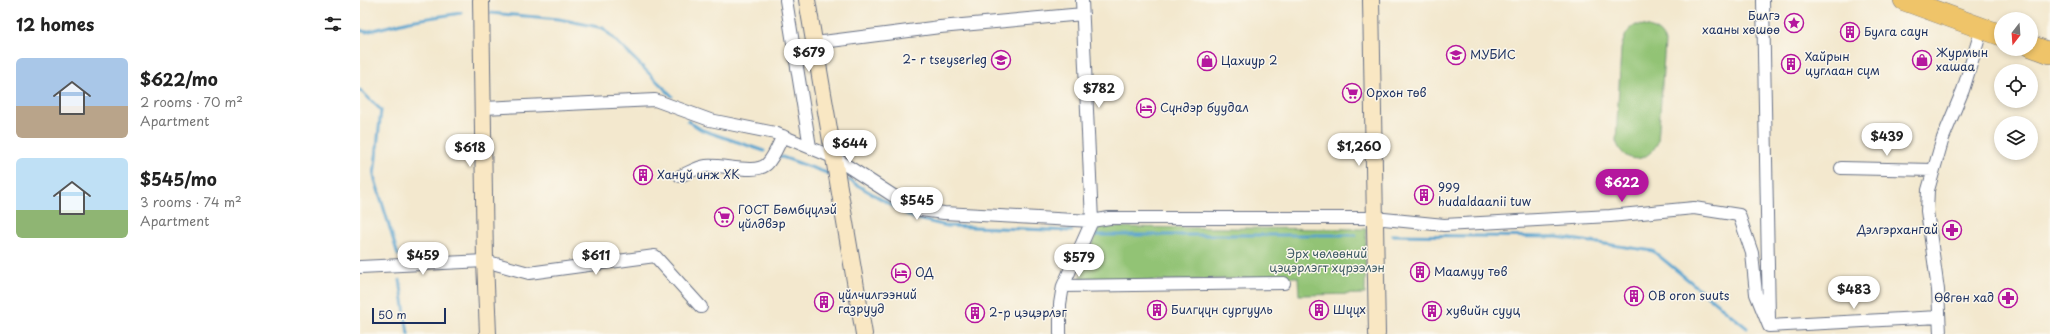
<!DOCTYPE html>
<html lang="en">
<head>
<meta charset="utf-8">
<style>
  body { margin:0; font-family:"Playpen Sans",sans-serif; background:#f2f2f2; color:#222; height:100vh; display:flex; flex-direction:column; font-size:15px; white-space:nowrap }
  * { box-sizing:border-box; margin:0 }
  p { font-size:13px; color:#767676 }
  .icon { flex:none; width:22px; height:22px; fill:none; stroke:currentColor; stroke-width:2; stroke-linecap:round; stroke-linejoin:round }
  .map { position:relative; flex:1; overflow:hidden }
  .sheet { display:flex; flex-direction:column; background:#fff; width:360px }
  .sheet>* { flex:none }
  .needle { width:26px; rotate:197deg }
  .fabs { position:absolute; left:1634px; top:12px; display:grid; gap:8px }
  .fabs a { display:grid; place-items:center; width:44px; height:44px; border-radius:50%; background:#fff; box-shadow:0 2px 6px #0003; font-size:20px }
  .scale { position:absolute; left:12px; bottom:10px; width:74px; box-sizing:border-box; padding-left:4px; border:2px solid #1b2f5e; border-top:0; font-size:11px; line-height:14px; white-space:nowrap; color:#1b2f5e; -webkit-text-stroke:3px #fbf7ec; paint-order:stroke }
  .price { position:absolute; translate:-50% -34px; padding:0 9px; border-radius:14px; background:#fff; color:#222; font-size:13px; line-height:26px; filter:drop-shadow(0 1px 2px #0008) }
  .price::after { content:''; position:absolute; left:50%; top:24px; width:12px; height:9px; margin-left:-6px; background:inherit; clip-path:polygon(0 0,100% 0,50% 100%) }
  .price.current { background:#b5179e; color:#fff }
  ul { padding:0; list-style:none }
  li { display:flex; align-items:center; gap:12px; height:100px; padding:0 16px }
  li span { display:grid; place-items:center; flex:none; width:112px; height:80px; border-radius:6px; color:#555 }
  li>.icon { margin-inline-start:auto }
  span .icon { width:48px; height:48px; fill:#fffc; stroke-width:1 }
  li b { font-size:17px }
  h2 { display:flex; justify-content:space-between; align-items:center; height:48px; padding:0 16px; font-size:17px }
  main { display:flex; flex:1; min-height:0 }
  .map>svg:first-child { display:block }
  .green { fill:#92c374; stroke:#567969 }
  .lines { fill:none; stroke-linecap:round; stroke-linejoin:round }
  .stream { stroke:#56a2ce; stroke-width:3 }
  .street-casing { stroke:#677085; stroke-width:14 }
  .secondary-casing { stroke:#677085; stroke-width:18 }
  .highway-casing { stroke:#677085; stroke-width:22 }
  .street { stroke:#fff; stroke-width:12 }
  .secondary { stroke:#f9e7c3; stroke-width:16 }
  .highway { stroke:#efc469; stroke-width:21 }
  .labels { text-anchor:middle; stroke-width:3; stroke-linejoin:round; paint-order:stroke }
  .poi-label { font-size:12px; fill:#1b2f5e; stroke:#fbf7ec; text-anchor:start }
  .park-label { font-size:12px; fill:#3f5b65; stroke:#fbf7ec }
</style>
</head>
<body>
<main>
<section class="sheet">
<h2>12 homes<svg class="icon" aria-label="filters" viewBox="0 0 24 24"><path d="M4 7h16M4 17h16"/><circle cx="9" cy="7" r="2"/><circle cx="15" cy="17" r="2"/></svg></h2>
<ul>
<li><span style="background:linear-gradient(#a9c7e8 60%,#b9a48a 0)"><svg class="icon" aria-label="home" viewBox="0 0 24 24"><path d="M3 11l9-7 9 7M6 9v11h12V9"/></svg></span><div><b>$622/mo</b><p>2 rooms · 70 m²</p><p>Apartment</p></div></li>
<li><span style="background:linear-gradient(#bfe0f5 65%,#8fb573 0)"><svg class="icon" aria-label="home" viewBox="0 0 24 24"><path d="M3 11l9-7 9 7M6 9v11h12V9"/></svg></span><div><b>$545/mo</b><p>3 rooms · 74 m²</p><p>Apartment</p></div></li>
</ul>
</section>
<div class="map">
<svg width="1690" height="334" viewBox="0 0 1690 334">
  <rect width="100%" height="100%" fill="#fbf7ec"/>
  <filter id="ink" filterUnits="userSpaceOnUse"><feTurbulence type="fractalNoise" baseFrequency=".025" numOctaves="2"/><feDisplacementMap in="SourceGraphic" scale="8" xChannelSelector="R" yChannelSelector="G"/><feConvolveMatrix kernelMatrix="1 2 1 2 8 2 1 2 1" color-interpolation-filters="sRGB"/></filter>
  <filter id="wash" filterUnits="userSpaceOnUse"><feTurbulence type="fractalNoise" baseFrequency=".012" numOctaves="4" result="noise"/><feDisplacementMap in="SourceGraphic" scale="16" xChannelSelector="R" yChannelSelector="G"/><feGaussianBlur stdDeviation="0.9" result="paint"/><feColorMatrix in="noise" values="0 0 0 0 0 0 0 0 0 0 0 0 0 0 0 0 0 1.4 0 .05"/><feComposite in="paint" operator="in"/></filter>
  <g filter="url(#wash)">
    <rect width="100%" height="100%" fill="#f3e8ce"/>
    <path class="green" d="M 1276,25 C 1288,25 1302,30 1305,42 L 1298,142 C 1288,163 1264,166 1256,141 L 1261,49 C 1264,37 1266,31 1276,25 Z
      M 739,227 L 1006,229 L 1005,294 L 939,295 L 938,277 L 718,283 Z"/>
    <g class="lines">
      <path class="stream" d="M 130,13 L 199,19 L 243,28 L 312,96
        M 0,30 L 6,32 L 49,21 L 101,13
        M 0,90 L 21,110 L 14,176 L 38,255
        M 328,121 L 342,130 L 404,151
        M 419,156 L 470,174
        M 489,180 L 553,218 L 587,226 L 712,231
        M 734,235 L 996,235
        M 1032,235 L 1197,237 L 1293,251 L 1387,328
        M 40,280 L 48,334"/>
    </g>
  </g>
  <g filter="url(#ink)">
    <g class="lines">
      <defs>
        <path id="street" d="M 426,0 L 450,147
          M 1403,0 L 1409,319
          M 455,43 L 580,27 L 723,14
          M 124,108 L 295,100 L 350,120 L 415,133 L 475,158 L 540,200 L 561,210 L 584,213 L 732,221 L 749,218 L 1014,218 L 1084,225 L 1250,216 L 1334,208 L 1379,215 L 1392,253 L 1396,294 L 1409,326 L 1579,317
          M 1481,168 L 1573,170
          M 320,176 C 328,173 338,167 346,166 C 362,164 396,175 407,164 C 414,157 418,145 423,136
          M 0,267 L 125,261 L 169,273 L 295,256 L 341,307
          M 703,286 L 924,283
          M 700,334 L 700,304 L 703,286 L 732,221 L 722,0
          M 1580,334 L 1578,290 L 1567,211 L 1568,190 L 1583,138 L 1603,90 L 1622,28"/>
        <path id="secondary" d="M 121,0 L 125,261 L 128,334
          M 447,0 L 504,334
          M 1011,0 L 1017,334"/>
        <path id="highway" d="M 1544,0 L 1641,35
          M 1671,46 L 1690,53"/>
      </defs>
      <use href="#street" class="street-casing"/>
      <use href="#secondary" class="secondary-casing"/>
      <use href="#highway" class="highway-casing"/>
      <use href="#street" class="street"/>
      <use href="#secondary" class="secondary"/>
      <use href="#highway" class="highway"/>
    </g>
  </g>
  <defs>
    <symbol id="sight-ring" viewBox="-11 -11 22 22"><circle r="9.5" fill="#fbf7ec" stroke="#b5179e" stroke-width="1.5"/><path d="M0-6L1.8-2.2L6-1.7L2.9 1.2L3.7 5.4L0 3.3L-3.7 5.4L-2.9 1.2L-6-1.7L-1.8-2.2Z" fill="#b5179e"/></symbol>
    <symbol id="building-ring" viewBox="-11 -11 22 22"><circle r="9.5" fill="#fbf7ec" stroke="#b5179e" stroke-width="1.5"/><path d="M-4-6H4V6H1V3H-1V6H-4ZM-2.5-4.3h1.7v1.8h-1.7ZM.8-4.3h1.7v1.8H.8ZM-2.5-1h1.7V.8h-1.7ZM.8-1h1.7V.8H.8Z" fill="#b5179e"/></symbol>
    <symbol id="school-ring" viewBox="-11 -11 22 22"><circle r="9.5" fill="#fbf7ec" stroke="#b5179e" stroke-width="1.5"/><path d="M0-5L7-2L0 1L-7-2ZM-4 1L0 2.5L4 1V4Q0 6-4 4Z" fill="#b5179e"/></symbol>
    <symbol id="shop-ring" viewBox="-11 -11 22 22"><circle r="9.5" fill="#fbf7ec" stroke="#b5179e" stroke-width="1.5"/><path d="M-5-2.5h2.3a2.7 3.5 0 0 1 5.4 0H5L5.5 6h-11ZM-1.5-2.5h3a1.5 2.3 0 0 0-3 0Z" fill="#b5179e"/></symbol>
    <symbol id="supermarket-ring" viewBox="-11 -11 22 22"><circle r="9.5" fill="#fbf7ec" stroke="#b5179e" stroke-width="1.5"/><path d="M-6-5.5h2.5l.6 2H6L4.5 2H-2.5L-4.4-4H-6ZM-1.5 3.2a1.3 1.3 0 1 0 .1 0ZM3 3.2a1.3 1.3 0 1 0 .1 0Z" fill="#b5179e"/></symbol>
    <symbol id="hotel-ring" viewBox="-11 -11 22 22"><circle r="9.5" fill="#fbf7ec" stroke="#b5179e" stroke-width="1.5"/><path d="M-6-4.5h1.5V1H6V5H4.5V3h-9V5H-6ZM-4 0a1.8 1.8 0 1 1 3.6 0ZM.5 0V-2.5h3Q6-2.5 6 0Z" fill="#b5179e"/></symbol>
    <symbol id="pharmacy-ring" viewBox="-11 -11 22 22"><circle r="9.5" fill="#fbf7ec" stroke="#b5179e" stroke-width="1.5"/><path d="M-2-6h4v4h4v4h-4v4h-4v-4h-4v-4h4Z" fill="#b5179e"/></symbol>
  </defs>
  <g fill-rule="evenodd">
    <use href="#sight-ring" x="1423" y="12" width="22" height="22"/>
    <use href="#building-ring" x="1479" y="21" width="22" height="22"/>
    <use href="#school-ring" x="1085" y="44" width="22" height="22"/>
    <use href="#school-ring" x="630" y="49" width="22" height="22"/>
    <use href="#shop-ring" x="1551" y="49" width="22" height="22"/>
    <use href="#shop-ring" x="836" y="50" width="22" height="22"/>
    <use href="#building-ring" x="1420" y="53" width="22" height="22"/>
    <use href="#supermarket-ring" x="981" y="82" width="22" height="22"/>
    <use href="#hotel-ring" x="775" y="97" width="22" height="22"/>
    <use href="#building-ring" x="272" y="164" width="22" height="22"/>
    <use href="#building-ring" x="1053" y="184" width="22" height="22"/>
    <use href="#supermarket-ring" x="353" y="206" width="22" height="22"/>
    <use href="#pharmacy-ring" x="1581" y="219" width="22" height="22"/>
    <use href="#building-ring" x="1049" y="261" width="22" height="22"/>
    <use href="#hotel-ring" x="530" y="262" width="22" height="22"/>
    <use href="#building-ring" x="1263" y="285" width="22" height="22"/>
    <use href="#pharmacy-ring" x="1637" y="287" width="22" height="22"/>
    <use href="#building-ring" x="453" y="291" width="22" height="22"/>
    <use href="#building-ring" x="786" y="299" width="22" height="22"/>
    <use href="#building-ring" x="948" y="299" width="22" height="22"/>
    <use href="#building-ring" x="1061" y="300" width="22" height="22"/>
    <use href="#building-ring" x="604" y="302" width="22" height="22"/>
  </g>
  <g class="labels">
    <g class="poi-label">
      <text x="1420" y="20" text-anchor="end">Билгэ<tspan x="1420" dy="14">хааны хөшөө</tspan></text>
      <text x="1504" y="36">Булга саун</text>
      <text x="1576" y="57">Журмын<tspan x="1576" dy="14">хашаа</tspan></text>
      <text x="1110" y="59">МУБИС</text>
      <text x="1445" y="61">Хайрын<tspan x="1445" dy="14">цуглаан сүм</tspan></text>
      <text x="627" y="64" text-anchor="end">2- r tseyserleg</text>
      <text x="861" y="65">Цахиур 2</text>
      <text x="1006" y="97">Орхон төв</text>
      <text x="800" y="112">Сүндэр буудал</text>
      <text x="297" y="179">Хануй инж ХК</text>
      <text x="1078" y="192">999<tspan x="1078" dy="14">hudaldaanii tuw</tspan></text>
      <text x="378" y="214">ГОСТ Бөмбүүлэй<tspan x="378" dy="14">үйлдвэр</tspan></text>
      <text x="1578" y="234" text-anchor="end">Дэлгэрхангай</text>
      <text x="1074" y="276">Маамуу төв</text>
      <text x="555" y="277">ОД</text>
      <text x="478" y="299">үйлчилгээний<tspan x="478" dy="14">газрууд</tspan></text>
      <text x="1288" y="300">OB oron suuts</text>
      <text x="1634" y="302" text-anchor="end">Өвгөн хад</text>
      <text x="811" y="314">Билгүүн сургууль</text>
      <text x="973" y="314">Шүүх</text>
      <text x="1086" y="315">хувийн сууц</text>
      <text x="629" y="317">2-р цэцэрлэг</text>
    </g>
    <g class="park-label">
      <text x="967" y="258">Эрх чөлөөний<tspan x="967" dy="14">цэцэрлэгт хүрээлэн</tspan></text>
    </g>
  </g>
</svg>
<div class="fabs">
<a><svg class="needle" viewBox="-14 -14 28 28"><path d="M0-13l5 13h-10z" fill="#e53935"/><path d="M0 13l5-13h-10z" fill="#767676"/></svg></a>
<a><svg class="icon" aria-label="locate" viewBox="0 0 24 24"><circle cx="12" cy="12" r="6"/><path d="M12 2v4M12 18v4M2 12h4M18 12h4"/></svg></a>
<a><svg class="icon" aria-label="layers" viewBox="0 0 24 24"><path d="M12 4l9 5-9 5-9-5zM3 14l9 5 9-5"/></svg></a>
</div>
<div class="scale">50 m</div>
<b class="price" style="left:449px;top:73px">$679</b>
<b class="price" style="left:739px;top:109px">$782</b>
<b class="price" style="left:1527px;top:157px">$439</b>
<b class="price" style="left:490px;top:164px">$644</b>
<b class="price" style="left:999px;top:167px">$1,260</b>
<b class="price" style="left:110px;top:168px">$618</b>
<b class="price current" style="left:1262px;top:203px">$622</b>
<b class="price" style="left:557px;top:221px">$545</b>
<b class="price" style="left:63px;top:276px">$459</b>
<b class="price" style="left:236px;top:276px">$611</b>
<b class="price" style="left:719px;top:278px">$579</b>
<b class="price" style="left:1494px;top:310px">$483</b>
</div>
</main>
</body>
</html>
